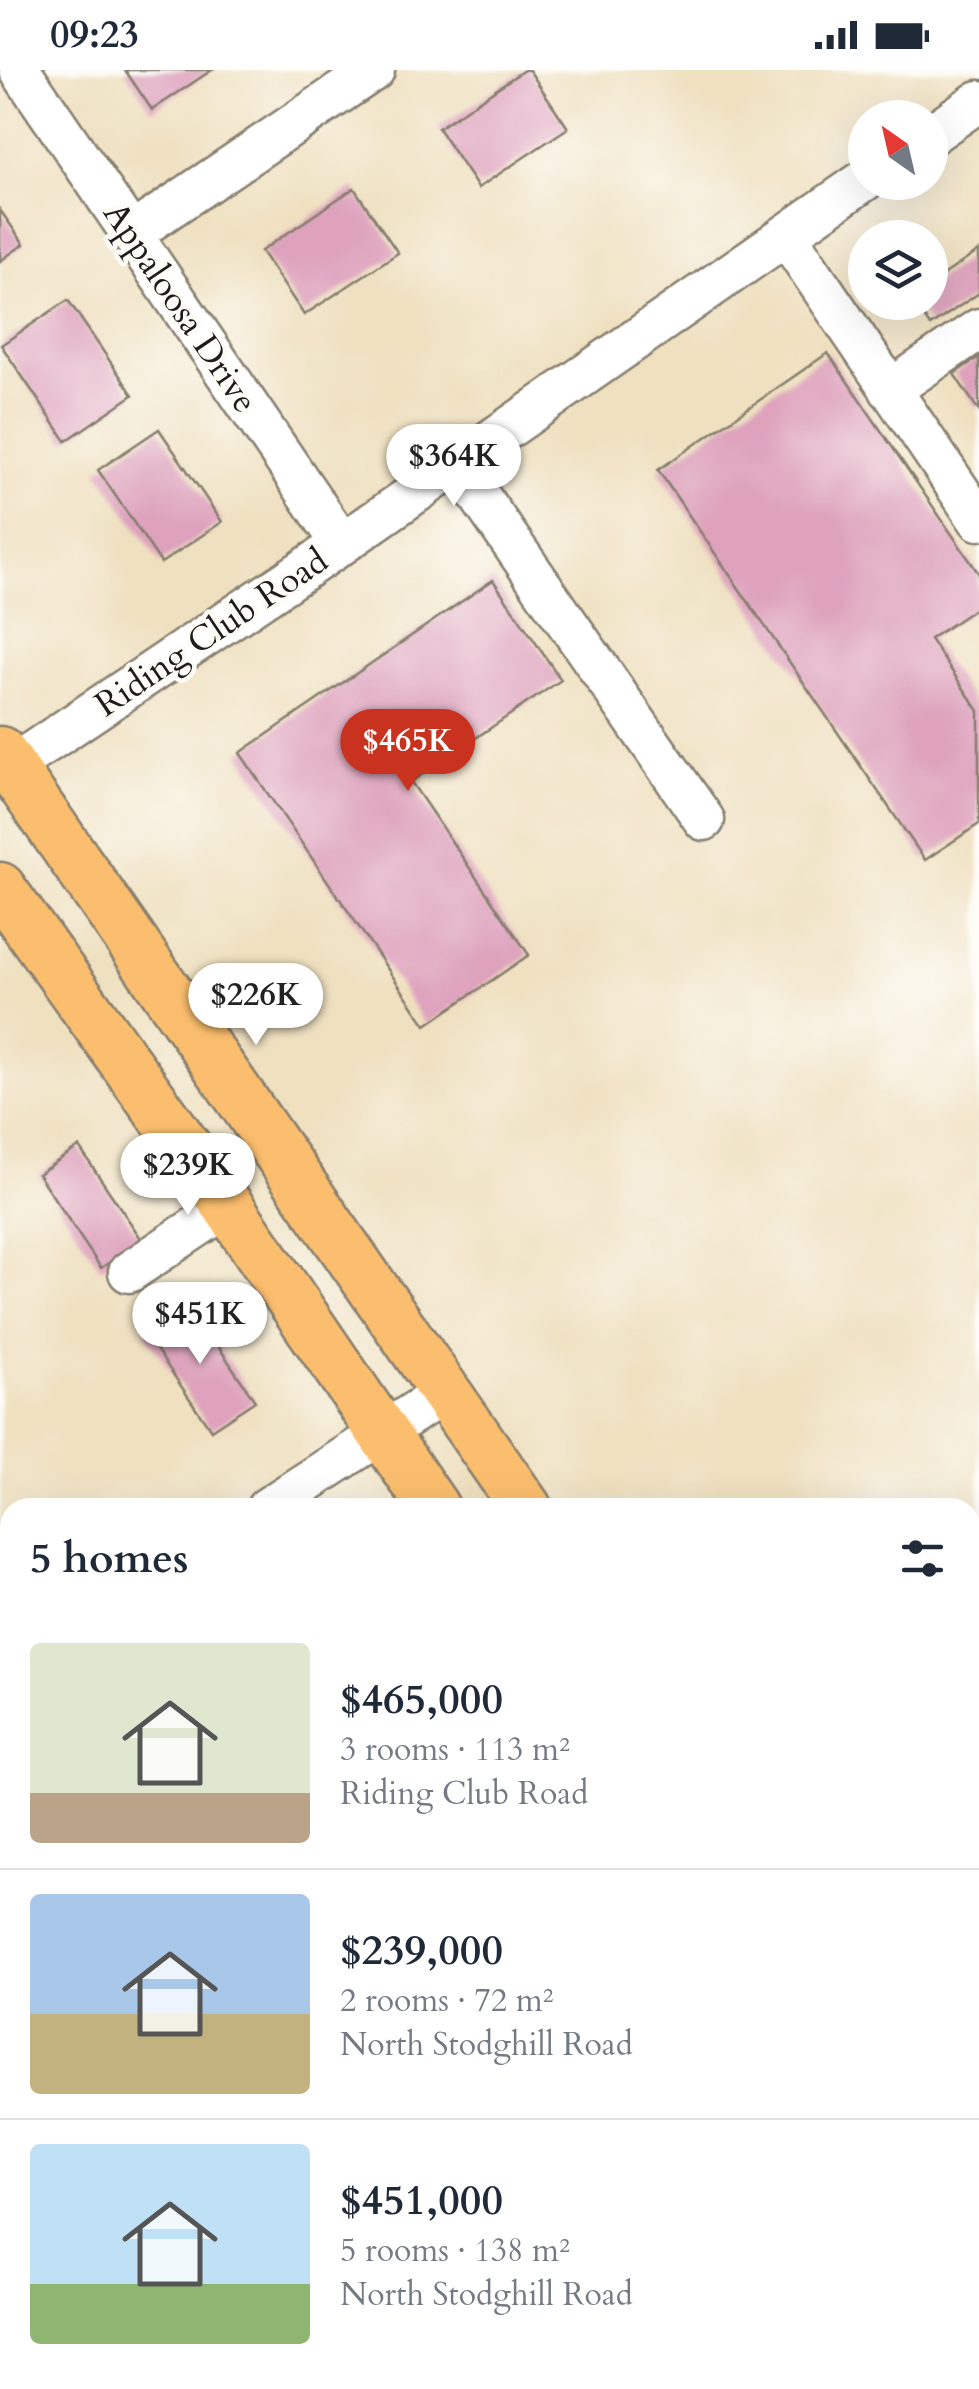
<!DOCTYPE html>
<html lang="en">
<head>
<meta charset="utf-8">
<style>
  body { margin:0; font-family:Cardo,serif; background:#f6f6f7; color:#1f2937; height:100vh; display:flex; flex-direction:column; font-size:38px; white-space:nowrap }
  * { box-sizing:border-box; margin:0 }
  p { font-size:32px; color:#747a83 }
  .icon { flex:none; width:55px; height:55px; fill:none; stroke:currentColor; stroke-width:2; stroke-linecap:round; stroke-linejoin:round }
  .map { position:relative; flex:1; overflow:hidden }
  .drawer { position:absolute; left:0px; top:1428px; width:980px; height:892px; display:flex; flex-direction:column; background:#fff; border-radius:30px 30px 0 0; box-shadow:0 10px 40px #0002 }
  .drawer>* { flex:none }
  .needle { width:65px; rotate:326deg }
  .fabs { position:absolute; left:848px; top:30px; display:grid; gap:20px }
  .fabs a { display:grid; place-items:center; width:100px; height:100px; border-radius:50%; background:#fff; box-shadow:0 10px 40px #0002; font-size:50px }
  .price { position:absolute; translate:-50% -85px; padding:0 22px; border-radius:35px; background:#fff; color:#222; font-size:32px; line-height:65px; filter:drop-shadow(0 2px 5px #0008) }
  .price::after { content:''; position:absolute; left:50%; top:60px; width:30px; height:22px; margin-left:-15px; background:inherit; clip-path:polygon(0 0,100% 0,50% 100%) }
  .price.selected { background:#c8321e; color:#fff }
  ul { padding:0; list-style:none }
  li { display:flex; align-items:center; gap:30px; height:250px; padding:0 30px }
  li+li { border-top:2px solid #e0e1e3 }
  li span { display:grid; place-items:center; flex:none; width:280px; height:200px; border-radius:10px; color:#555 }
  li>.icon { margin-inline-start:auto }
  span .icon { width:120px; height:120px; fill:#fffc; stroke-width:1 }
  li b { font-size:42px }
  h2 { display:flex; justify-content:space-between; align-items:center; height:120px; padding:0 30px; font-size:42px }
  .status { display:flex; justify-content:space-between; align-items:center; height:70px; padding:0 50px; background:#fff; direction:ltr }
  .status svg { height:28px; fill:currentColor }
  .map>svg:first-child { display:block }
  .building { fill:#dea2bd }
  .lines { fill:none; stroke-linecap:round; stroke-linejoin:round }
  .minor-casing { stroke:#867e6e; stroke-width:45 }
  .major-casing { stroke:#867e6e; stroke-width:55 }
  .minor { stroke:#fff; stroke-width:40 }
  .major { stroke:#fbbe6e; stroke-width:50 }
  .rail-casing { stroke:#1c1c1c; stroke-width:11 }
  .rail { stroke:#fdfcf7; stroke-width:8; stroke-dasharray:22; stroke-linecap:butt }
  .labels { text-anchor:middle; stroke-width:9; stroke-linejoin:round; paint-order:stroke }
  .street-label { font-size:35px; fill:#1c1c1c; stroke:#fdfcf7 }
</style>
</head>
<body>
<div class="status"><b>09:23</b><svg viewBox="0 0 49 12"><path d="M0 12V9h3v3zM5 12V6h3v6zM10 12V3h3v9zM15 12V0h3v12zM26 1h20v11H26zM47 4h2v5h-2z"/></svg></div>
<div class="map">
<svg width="979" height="2319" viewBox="0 0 979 2319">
  <rect width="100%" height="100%" fill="#fdfcf7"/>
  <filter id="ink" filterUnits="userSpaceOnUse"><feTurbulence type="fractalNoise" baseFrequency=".01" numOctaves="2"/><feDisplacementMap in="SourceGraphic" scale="20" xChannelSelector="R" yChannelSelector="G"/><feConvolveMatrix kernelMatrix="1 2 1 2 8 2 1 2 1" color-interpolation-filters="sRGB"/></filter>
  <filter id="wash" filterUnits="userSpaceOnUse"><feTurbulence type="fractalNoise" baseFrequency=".0048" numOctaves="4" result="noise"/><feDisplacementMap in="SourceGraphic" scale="40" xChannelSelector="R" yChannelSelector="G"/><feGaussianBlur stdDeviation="2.25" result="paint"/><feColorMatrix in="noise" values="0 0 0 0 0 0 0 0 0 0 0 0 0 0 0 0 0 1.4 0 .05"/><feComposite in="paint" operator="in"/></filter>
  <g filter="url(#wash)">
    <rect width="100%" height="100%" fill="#efe0c0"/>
    <g id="blocks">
      <path class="building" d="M 125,0 L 212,0 L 152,40 Z
        M 524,0 L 529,0 L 568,58 L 478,118 L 438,58 Z
        M 354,118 L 398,183 L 304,245 L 261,181 Z
        M 0,140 L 24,174 L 0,191 Z
        M 979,181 L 979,223 L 930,256 L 914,232 L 930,232 L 930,214 Z
        M 68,230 L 133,325 L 66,371 L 1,275 Z
        M 828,283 L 979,504 L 979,536 L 930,569 L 979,641 L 979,754 L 925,790 L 658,400 Z
        M 979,287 L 979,341 L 954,304 Z
        M 159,359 L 222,452 L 161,493 L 98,400 Z
        M 493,510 L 561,610 L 411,712 L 529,885 L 426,955 L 240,683 Z
        M 79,1077 L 142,1170 L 101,1198 L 38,1104 Z
        M 189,1233 L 255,1331 L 211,1360 L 145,1263 Z"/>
    </g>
  </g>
  <g filter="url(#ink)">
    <use href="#blocks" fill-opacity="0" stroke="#867e6e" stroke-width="2.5"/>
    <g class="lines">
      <defs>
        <path id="minor" d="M 20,0 L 342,474
          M 930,65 L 979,31
          M 131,164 L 374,0
          M 786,165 L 979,450
          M 890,320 L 979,259
          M 457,394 L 704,750
          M 0,704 L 342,474 L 865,110
          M 129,1202 L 228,1136
          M 267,1438 L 447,1321
          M 0,1612 L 10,1606"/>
        <path id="major" d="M 0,682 L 526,1438
          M 0,818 L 228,1136 L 434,1438
          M 970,2094 L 979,2107
          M 970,2224 L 979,2237"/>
      </defs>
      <use href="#minor" class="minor-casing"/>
      <use href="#major" class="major-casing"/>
      <use href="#minor" class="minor"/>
      <use href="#major" class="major"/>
      <defs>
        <path id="rail" d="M 970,1797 L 979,1791
          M 211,2319 L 224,2310"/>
      </defs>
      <use href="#rail" class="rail-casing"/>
      <use href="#rail" class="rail"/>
    </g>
  </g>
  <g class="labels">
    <g class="street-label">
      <text transform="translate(181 237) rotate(56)" y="12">Appaloosa Drive</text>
      <text transform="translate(211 562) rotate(-34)" y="12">Riding Club Road</text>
    </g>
  </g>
</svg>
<div class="fabs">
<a><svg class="needle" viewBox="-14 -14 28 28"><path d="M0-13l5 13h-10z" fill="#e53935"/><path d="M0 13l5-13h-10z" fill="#747a83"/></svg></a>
<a><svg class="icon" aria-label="layers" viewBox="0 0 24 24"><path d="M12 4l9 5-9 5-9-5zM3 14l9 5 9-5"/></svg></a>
</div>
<b class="price" style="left:454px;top:439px">$364K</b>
<b class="price selected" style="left:408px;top:724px">$465K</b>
<b class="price" style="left:256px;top:978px">$226K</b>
<b class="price" style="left:188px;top:1148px">$239K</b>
<b class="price" style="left:200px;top:1297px">$451K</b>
<section class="drawer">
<h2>5 homes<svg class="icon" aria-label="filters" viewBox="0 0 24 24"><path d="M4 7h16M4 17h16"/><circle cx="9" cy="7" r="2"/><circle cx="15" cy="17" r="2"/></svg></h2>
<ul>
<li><span style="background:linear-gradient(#dfe7d0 75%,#b9a48a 0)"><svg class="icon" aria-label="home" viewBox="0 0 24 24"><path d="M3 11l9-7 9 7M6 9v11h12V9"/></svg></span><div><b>$465,000</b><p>3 rooms · 113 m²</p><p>Riding Club Road</p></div></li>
<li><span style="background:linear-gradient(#a9c7e8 60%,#c2b280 0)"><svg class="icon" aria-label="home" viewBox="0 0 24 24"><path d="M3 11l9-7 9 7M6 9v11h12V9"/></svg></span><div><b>$239,000</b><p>2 rooms · 72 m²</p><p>North Stodghill Road</p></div></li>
<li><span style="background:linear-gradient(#bfe0f5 70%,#8fb573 0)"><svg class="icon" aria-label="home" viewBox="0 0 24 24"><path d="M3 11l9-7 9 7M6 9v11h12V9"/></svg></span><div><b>$451,000</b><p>5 rooms · 138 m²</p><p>North Stodghill Road</p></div></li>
</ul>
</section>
</div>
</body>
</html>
